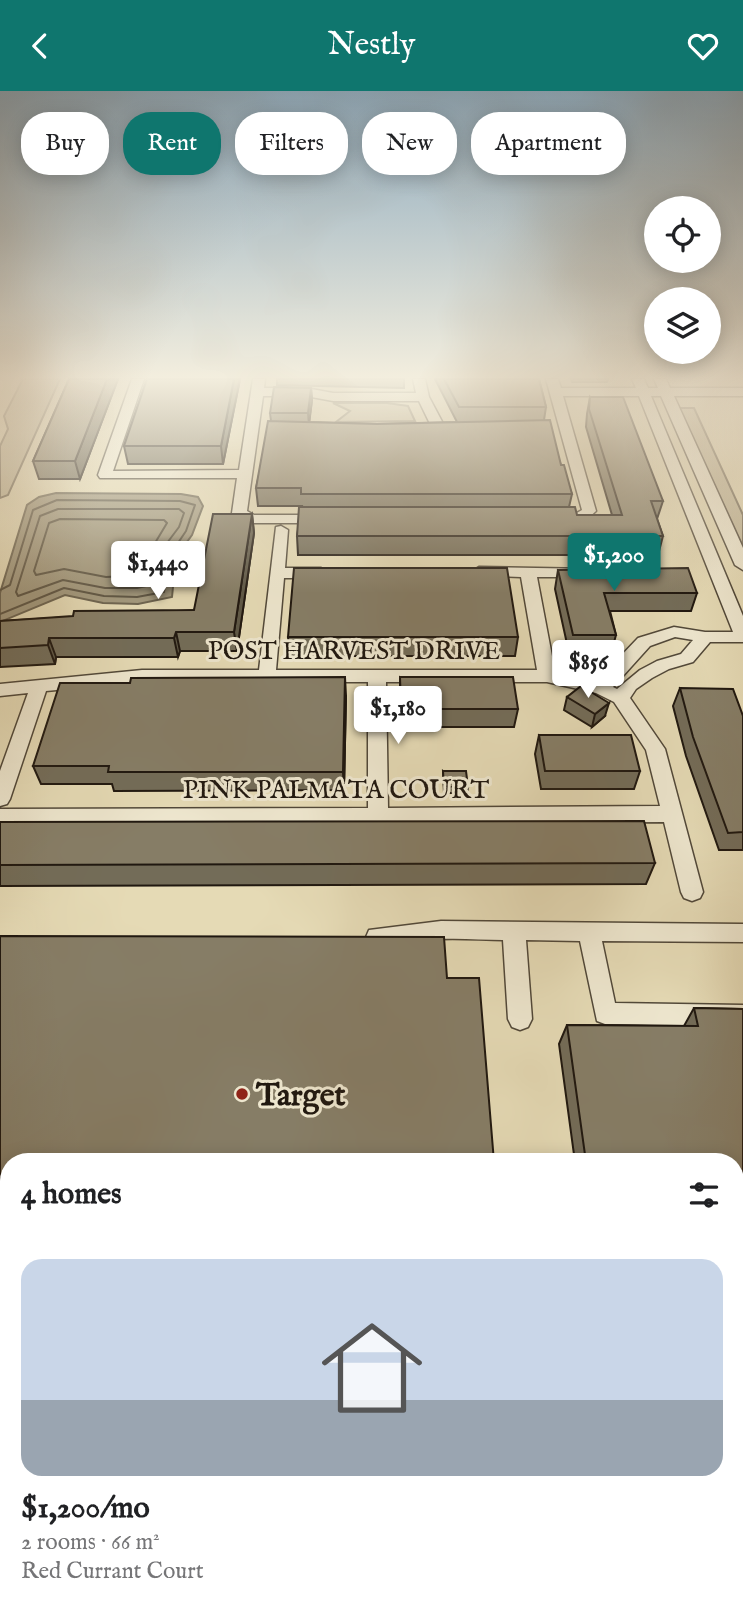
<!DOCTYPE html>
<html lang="en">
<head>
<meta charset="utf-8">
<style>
  body { margin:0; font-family:"IM FELL English",serif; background:#f6f6f6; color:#202124; height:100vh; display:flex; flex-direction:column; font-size:26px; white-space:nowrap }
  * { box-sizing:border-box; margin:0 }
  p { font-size:23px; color:#757577 }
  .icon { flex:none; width:38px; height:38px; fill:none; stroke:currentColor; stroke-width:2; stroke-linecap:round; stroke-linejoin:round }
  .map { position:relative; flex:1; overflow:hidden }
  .sheet { position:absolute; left:0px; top:1062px; width:744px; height:471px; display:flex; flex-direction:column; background:#fff; border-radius:28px 28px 0 0; box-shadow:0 4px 18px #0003 }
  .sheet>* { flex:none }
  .hud { position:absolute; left:21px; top:21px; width:702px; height:63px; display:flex; gap:14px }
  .controls { position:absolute; left:644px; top:105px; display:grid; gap:14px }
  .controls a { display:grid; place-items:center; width:77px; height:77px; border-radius:50%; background:#fff; box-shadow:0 4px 18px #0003; font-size:35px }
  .price { position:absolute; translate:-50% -60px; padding:0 16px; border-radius:7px; background:#fff; color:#222; font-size:23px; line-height:46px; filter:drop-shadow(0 2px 4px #0008) }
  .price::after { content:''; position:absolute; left:50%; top:42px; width:21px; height:16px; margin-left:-10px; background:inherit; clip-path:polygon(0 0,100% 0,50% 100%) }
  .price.current { background:#0f766e; color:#fff }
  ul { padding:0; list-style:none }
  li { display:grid; align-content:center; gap:14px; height:371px; padding:0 21px }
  li span { display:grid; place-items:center; height:217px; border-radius:21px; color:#555 }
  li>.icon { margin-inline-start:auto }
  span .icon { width:126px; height:126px; fill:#fffc; stroke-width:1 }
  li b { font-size:30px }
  h2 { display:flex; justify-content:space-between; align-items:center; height:84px; padding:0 21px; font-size:30px }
  .pill { padding:0 24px; border-radius:28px; background:#fff; box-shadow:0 4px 18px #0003; font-size:24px; line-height:63px }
  .pill.current { background:#0f766e; color:#fff }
  header { display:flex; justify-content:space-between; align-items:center; height:91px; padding:0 21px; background:#0f766e; color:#fff; font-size:32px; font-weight:600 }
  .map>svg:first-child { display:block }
  .green { fill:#c4b999; stroke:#726854; stroke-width:2 }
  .water { fill:#a2987d; stroke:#6e6551; stroke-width:2 }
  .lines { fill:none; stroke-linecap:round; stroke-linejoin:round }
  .shore { stroke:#615846; stroke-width:2 }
  .minor-casing { stroke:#514839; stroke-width:3 }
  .minor { fill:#eee7cf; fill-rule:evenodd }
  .wall { fill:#736c58; stroke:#201810; stroke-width:2 }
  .shaded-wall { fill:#5e5847; stroke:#201810; stroke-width:2 }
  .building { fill:#867d66; stroke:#201810; stroke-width:2 }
  .poi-dot { fill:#8f2418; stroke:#eee7cf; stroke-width:2.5 }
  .labels { text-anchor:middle; stroke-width:6; stroke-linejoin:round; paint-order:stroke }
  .street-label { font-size:26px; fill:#201810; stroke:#eee7cf }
  .near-poi-label { font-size:32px; font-weight:bold; fill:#201810; stroke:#eee7cf; text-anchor:start }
</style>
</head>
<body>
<header><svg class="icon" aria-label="back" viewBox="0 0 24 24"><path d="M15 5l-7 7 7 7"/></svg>Nestly<svg class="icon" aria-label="heart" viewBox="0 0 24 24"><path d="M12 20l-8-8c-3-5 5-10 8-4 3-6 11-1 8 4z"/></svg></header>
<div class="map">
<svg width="743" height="1532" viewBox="0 0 743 1532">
  <rect width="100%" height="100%" fill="#e5dab5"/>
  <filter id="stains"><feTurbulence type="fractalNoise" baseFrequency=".00286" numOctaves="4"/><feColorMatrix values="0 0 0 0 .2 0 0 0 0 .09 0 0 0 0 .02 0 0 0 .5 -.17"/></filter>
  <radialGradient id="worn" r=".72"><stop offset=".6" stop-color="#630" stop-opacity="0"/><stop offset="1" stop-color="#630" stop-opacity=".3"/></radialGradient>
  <path class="green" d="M 23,288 L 60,288 L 8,404 L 0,407 L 0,355 L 8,338 L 4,325 Z
    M 333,312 L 387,312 L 408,315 L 415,330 L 336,331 L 350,320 Z
    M 679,317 L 694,317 L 743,424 L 743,457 Z"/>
  <path class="water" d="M 56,402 L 181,403 L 198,406 L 203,415 L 192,444 L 176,466 L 172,506 L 138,513 L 103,512 L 65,504 L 0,531 L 0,502 L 27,414 L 39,406 Z"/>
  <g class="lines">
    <path class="shore" d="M 58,418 L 179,418 L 184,422 L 179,436 L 161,460 L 156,493 L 137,497 L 105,497 L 63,489 L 18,505 L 16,501 L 40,425 Z
      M 60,428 L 164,429 L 167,432 L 152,457 L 147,484 L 106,486 L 64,478 L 36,484 L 34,480 L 49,432 Z
      M 0,499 L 10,494 L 33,419 L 57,409 L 180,410 L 195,414 L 186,440 L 170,464 L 164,501 L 137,506 L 104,505 L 64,497 L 0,523"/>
    <defs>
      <path id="minor" d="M 132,288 L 144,288 L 113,380 L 239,379 L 253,288 L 265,288 L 264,297 L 306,297 L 333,302 L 416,302 L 413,288 L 425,288 L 429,306 L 447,340 L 440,344 L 435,343 L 419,310 L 333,310 L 306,305 L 263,305 L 247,420 L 254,424 L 328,424 L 335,428 L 328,432 L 252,432 L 232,422 L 237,387 L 100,387 L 98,384 Z
        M 546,288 L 558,288 L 561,297 L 636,297 L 632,288 L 644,288 L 648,297 L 658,297 L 654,288 L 666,288 L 670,297 L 743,297 L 743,305 L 674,305 L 743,457 L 743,479 L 735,474 L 661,305 L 651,305 L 743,525 L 743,551 L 710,551 L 693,571 L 669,578 L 652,587 L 636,598 L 630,607 L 665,658 L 703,801 L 700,807 L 692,810 L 684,807 L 681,801 L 664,731 L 0,734 L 0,718 L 368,717 L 368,591 L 142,591 L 46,600 L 10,708 L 7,713 L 0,715 L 0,680 L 28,602 L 0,605 L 0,593 L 142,579 L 259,579 L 276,436 L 281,435 L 288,439 L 285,477 L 321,477 L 329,482 L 321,487 L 284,487 L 276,579 L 537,579 L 521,486 L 473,484 L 471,481 L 479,476 L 593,478 L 595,481 L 587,486 L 537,486 L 555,581 L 597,590 L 638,547 L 674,536 L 705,541 L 733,541 L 639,305 L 563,305 L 596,420 L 585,430 L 554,431 L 552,428 L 554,425 L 575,423 L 582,419 ZM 675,546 L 693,549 L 681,563 L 657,570 L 640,579 L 617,598 L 613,596 L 650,555 ZM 386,591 L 547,591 L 596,602 L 614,611 L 646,659 L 660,715 L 388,717 Z
        M 441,830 L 743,833 L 743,851 L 602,850 L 615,912 L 743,914 L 743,936 L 605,933 L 597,930 L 580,850 L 526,849 L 532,928 L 528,936 L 520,939 L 512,936 L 508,928 L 503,849 C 483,849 462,847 441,848 C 417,850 393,861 369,853 L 366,846 L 369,839 Z
        M 735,1143 L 743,1143 L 743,1171 L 735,1171 Z
        M 0,1198 L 9,1198 L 9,1228 L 0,1228 Z
        M 407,1524 L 442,1524 L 442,1532 L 406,1532 Z"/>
    </defs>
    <use href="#minor" class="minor-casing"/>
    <use href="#minor" class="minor"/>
  </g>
  <path class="wall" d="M 69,288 L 118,288 L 80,388 L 39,388 L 33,370 Z
    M 147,288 L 240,288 L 223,373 L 128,373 L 124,355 Z
    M 277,288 L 404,288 L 404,297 L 277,294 Z
    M 435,288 L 539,288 L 546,316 L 544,329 L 572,403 L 569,416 L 577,424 L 612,424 L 586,336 L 587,323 L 590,306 L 663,410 L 657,428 L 663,445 L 658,464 L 298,464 L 297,445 L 302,415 L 258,415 L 256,397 L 271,330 L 270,322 L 311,297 L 312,309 L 309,331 L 377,333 L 457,331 Z
    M 571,288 L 608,288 L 607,291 L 572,291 Z
    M 252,423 L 254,442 L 237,560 L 180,560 L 178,566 L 56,566 L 55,573 L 0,576 L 0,530 L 194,519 Z
    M 558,479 L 697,502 L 691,520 L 610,520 L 616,544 L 611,562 L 569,562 L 555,498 Z
    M 288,546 L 518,546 L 515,565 L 290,565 Z
    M 400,586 L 518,618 L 514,636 L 400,636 Z
    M 680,597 L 743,625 L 743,759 L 719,759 L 686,665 L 673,615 Z
    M 346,605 L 344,699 L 114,700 L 112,693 L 41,693 L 33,675 Z
    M 567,606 L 605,625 L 592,636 L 564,619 Z
    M 539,644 L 640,680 L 634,698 L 541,698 L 535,663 Z
    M 443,680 L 468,696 L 467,702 L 444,702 Z
    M 0,731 L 655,772 L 646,793 L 0,795 Z
    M 0,845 L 9,1071 L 9,1175 L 0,1175 Z
    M 694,917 L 743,918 L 743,1127 L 735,1127 L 735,1071 L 575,1071 L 559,953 L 567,934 L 684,935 Z"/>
  <path class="shaded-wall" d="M 107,288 L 118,288 L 80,388 L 75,370 Z
    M 234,288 L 240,288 L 223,373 L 221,355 Z
    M 311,297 L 312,309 L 309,334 L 308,322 Z
    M 252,423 L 254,442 L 237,560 L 234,541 Z
    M 176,541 L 180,560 L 178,566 L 174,547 Z
    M 49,547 L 56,566 L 55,573 L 48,554 Z
    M 345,586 L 346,605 L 344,699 L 343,681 Z
    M 609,612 L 605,625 L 592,636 L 595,623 Z"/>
  <path class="building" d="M 69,288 L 107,288 L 75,370 L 33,370 Z
    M 147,288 L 234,288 L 221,355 L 124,355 Z
    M 444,288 L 539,288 L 546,316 L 459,316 Z
    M 274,296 L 311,297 L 308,322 L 270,322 Z
    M 590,306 L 623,306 L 663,410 L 651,410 L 663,445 L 297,445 L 299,416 L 575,416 L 577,424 L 622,424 L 589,318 Z
    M 550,329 L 561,374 L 564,374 L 572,403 L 301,403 L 301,397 L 256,397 L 268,330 L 377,333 Z
    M 213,423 L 252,423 L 234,541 L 176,541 L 174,547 L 49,547 L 48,554 L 0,557 L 0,530 L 73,525 L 74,520 L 194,519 Z
    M 294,477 L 507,477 L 518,546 L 288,546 Z
    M 688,477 L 697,502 L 604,502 L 616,544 L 573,544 L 558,479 Z
    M 345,586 L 343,681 L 108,681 L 109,675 L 33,675 L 60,592 L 130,592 L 131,587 Z
    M 400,586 L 513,586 L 518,618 L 401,618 Z
    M 581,595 L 609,612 L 595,623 L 567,606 Z
    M 680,597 L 733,598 L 743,625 L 743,741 L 728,742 L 693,646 Z
    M 539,644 L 631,644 L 640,680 L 545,680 Z
    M 443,680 L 466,680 L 468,696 L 444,696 Z
    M 644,730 L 655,772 L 0,774 L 0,731 Z
    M 0,845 L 444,846 L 447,887 L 479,887 L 494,1071 L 9,1071 L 9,1165 L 0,1165 Z
    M 694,917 L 743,918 L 743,1112 L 735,1112 L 735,1071 L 586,1071 L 567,934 L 698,935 Z"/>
  <linearGradient id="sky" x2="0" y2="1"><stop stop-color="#8ca9bd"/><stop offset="0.57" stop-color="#f3eede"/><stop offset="1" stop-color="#f3eede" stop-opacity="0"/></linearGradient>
  <rect width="743" height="502" fill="url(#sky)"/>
  <circle class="poi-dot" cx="242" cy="1003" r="7"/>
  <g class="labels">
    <g class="street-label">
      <text x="354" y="568">POST HARVEST DRIVE</text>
      <text x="336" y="707">PINK PALMATA COURT</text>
    </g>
    <g class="near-poi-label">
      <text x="256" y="1014">Target</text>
    </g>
  </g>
  <rect width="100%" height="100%" filter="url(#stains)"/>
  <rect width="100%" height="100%" fill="url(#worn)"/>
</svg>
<div class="controls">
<a><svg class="icon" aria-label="locate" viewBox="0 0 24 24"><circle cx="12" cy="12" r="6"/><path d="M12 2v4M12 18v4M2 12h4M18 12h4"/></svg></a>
<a><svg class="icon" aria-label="layers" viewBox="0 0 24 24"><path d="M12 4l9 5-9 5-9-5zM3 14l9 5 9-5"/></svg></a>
</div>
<b class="price current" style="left:614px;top:502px">$1,200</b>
<b class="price" style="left:158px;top:510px">$1,440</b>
<b class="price" style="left:588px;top:609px">$856</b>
<b class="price" style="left:398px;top:655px">$1,180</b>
<div class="hud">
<a class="pill">Buy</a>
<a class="pill current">Rent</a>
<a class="pill">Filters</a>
<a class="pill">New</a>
<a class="pill">Apartment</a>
</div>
<section class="sheet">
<h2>4 homes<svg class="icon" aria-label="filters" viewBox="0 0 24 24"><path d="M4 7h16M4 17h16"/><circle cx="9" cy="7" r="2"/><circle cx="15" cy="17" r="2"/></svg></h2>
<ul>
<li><span style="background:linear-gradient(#c9d6e8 65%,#9aa5b1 0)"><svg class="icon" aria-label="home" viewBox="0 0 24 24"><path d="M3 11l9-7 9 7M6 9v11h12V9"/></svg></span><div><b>$1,200/mo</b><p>2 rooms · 66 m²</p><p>Red Currant Court</p></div></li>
</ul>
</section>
</div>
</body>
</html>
